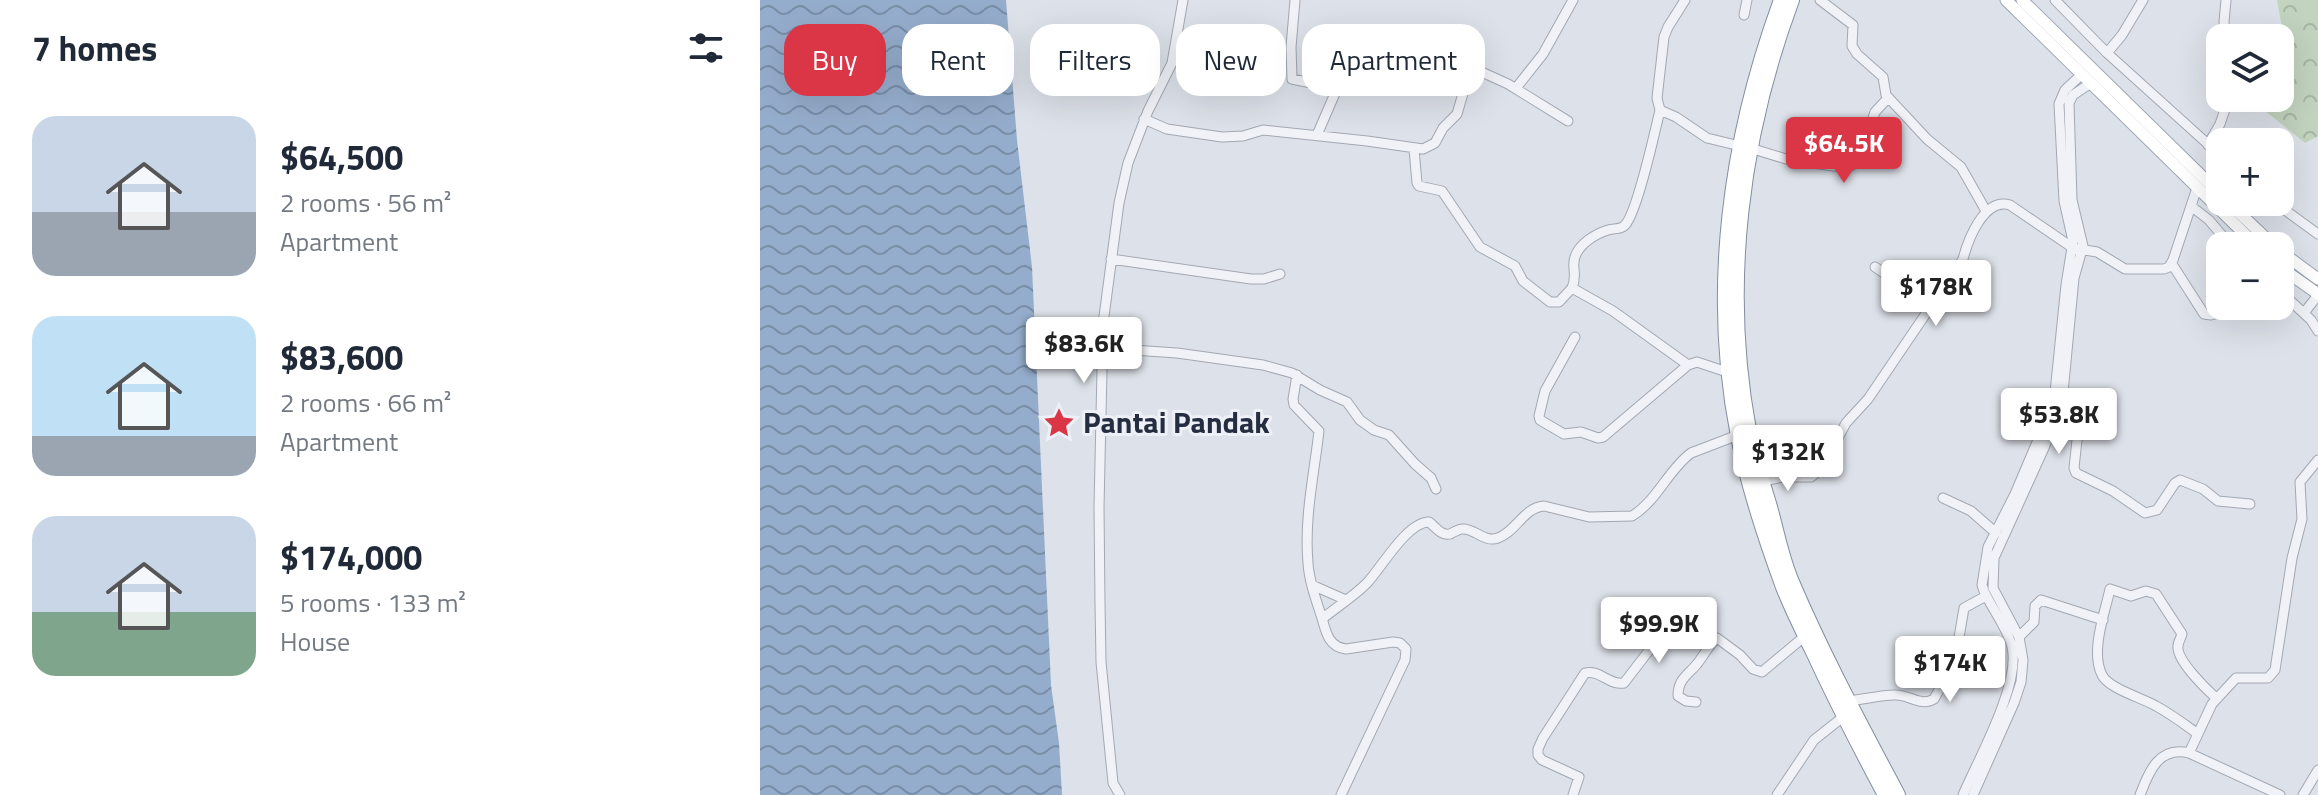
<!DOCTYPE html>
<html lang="en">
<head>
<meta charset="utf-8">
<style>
  body { margin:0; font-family:"Titillium Web",sans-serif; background:#f2f2f3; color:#1f2937; height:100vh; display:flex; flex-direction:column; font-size:30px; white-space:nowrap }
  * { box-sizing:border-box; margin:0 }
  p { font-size:26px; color:#747a83 }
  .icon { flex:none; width:44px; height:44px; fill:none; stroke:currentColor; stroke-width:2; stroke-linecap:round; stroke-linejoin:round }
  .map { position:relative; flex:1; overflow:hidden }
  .panel { display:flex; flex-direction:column; background:#fff; width:760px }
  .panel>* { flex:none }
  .hud { position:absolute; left:24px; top:24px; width:760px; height:72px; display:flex; gap:16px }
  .fabs { position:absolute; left:1446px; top:24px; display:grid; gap:16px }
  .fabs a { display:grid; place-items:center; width:88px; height:88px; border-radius:16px; background:#fff; box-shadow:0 8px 32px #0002; font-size:40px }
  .price { position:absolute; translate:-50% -68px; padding:0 18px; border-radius:8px; background:#fff; color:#222; font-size:26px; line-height:52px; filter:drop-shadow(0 2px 4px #0008) }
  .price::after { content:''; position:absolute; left:50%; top:48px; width:24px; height:18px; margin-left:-12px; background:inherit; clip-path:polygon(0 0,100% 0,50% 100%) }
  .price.current { background:#da3646; color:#fff }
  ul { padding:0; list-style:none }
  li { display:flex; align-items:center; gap:24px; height:200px; padding:0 32px }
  li span { display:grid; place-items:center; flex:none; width:224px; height:160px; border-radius:24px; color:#555 }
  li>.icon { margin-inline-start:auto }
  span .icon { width:96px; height:96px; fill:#fffc; stroke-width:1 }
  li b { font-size:34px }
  h2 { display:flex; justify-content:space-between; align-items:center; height:96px; padding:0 32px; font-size:34px }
  .pill { padding:0 28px; border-radius:24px; background:#fff; box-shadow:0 8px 32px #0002; font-size:28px; line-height:72px }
  .pill.current { background:#da3646; color:#fff }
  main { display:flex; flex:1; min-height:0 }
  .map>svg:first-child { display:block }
  .forest { fill:url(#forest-crowns) }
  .water { fill:url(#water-waves) }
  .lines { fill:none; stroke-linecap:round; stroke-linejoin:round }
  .minor-casing { stroke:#a2a8b3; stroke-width:11 }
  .major-casing { stroke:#9ca5b5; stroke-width:13 }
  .highway-casing { stroke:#838da1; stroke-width:16 }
  .minor { stroke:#f0f2f7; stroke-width:9 }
  .major { stroke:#fff; stroke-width:11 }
  .highway { stroke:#fff; stroke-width:14 }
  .labels { text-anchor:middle; stroke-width:6; stroke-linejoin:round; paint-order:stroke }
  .poi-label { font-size:30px; font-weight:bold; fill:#252e41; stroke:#edf0f6; text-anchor:start }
</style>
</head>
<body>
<main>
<section class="panel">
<h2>7 homes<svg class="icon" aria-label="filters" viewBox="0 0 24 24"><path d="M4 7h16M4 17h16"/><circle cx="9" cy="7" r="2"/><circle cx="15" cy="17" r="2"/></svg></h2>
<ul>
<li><span style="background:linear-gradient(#c9d6e8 60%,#9aa5b1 0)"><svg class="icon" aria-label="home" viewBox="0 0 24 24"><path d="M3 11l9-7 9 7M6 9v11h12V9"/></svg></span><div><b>$64,500</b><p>2 rooms · 56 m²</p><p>Apartment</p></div></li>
<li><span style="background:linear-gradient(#bfe0f5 75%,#9aa5b1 0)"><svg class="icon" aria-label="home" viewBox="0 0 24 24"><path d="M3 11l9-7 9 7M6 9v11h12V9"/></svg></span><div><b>$83,600</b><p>2 rooms · 66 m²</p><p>Apartment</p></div></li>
<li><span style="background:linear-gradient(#c9d6e8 60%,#7fa58c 0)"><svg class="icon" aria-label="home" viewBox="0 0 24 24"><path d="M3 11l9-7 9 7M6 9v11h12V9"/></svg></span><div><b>$174,000</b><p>5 rooms · 133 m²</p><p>House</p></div></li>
</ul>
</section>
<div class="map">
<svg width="1558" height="795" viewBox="0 0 1558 795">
  <defs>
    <pattern id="forest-crowns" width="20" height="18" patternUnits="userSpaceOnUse" patternTransform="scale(2)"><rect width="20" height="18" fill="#c2d3be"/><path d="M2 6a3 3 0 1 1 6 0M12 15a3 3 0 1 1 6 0" fill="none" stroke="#a7b5a4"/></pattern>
    <pattern id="water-waves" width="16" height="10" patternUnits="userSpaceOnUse" patternTransform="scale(2)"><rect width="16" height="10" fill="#95adcc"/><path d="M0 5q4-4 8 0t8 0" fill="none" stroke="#798da7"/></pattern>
  </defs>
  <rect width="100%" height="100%" fill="#dde1e9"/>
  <path class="forest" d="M 1517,0 L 1558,0 L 1558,136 L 1545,143 L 1504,110 L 1509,98 L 1520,98 L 1520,67 L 1526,49 Z"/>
  <path class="water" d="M 0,0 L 246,0 L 257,140 L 272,267 L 291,685 L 299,743 L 302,795 L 0,795 Z"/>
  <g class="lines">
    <defs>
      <path id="minor" d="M 535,0 L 531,47 L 532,79 L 575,88 L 576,91 L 557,135
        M 1060,0 L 1093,25 L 1092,46 L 1097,54 L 1123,77 L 1126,95 L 1167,139 L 1201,167 L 1226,211
        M 1295,0 L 1347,53 L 1460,155
        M 1466,0 L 1464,22 L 1466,38
        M 984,15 L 987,0
        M 1347,53 L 1362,35 L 1383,0
        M 756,88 L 783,54 L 813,0
        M 900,110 L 916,117 L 947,138 L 980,146
        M 384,119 L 407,129 L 462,137 L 483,136 L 503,130 L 607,141 L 663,149 L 675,143 L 683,128 L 697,114 L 709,73 L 715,69 L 748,84 L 808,121
        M 1448,145 L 1460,124 L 1469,98
        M 990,148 L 1026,159 L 1087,168 L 1092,165 L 1106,139 L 1115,112 L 1128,98
        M 654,149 L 657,183 L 659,186 L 682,191 L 720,247 L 755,266 L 763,281 L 790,302 L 799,302 L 812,288 L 853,311 L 928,365 L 937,362 L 970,373
        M 1514,202 L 1558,234
        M 1431,206 L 1449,220 L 1471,246
        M 351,259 L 491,279 L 504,279 L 520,274
        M 1412,264 L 1444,314 L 1451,315 L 1487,306
        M 1115,267 L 1171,305
        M 812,288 C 818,274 811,268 815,257 C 819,244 835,234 848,230 C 854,228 861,230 865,225 C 877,213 895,131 900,110 L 897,98 L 904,37 L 908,27 L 925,0
        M 1520,291 L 1551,320 L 1558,331
        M 1544,313 L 1558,295
        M 815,337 L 785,391 L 779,416 L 780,420 L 804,434 L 821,432 L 838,438 L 843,437 L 928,365
        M 341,342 L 373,350 L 417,353 L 503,365 L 532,373 L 560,390 L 587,402 L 600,420 L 614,430 L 629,435 L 655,464 L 671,478 L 676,489
        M 537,375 L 533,399 L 534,405 L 559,431 C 554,475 544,518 548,563 C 549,581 556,600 562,618 C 566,633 569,647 586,649 L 633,642 L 640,643 L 646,649 L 645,660 L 581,795
        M 1301,408 L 1316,414 L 1319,421 L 1314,468 L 1316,473 L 1353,491 L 1385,513 L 1397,510 L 1415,483 L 1420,480 L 1443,489 L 1458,501 L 1490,504
        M 1003,481 L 1023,477 L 1051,477 L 1062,468 L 1086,423 L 1108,399 L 1203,259 C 1208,240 1224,197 1250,205 L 1313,248 L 1337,252 L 1365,269 L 1404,269 L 1409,267 L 1413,260 L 1437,188
        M 1183,498 L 1211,511 L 1236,533
        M 552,585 L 586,600
        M 562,619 C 577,607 594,596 607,583 C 622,567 647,522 669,522 C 676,527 681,536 690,534 C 692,533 699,529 702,529 C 715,528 724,543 738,538 C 757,531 763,508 784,506 L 829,517 L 872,516 C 897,501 908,470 931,453 L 978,435
        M 1259,637 L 1274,622 L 1275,606 L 1281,600 L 1343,620
        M 1088,701 C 1101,700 1125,694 1136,695 C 1150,695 1161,707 1174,699 L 1195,661 L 1204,608 L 1226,596
        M 936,702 L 926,701 L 918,696 C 918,679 927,676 937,664 C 944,655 948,646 957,638
        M 1438,734 C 1424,724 1411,714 1396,706 C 1383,698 1349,689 1342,675 C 1330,651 1345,613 1350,589 L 1371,596 L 1386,591 L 1396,594 L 1422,634 C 1421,638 1418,642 1418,646 C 1416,660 1446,689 1456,698
        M 1429,753 L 1520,795
        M 360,795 L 353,783 L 341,662 L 340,603 L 339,507 L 343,324 L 359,203 L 368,163 L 388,111 L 412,63 L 423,0
        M 813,795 L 819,777 L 782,760 L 778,755 L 778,749 L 783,738 L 825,673 C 839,669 850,686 864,683 L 910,623 L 929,631 L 957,638 L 980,655 L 993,669 L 1002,672 L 1045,636
        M 1017,795 L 1054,740 L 1083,717
        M 1203,795 C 1218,760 1261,684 1252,647 C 1248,629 1232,609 1224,591 L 1222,585 L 1228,547 L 1255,494 L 1294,402 L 1306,285 L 1313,241 L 1304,201 L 1299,104 L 1305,90 L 1322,74
        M 1213,795 L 1254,703 L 1261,682 L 1263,660 L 1259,637 L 1233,588 L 1234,558 L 1284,448 L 1302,403 L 1314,278 L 1323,246 L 1312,200 L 1309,103 L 1313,95 L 1331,83
        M 1380,795 C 1389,771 1399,746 1429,753 L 1452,704 L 1476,678 L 1508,678 L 1515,670 L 1532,558 L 1542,519 L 1540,482 L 1558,460
        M 1543,795 L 1558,770"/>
      <path id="major" d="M 1246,0 L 1497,246
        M 1262,0 L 1460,194
        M 1468,202 L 1514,246
        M 1520,251 L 1558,279
        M 1520,267 L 1558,294"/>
      <path id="highway" d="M 1021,0 C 970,139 949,290 978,436 C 988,487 1005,538 1023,587 C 1032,610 1043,632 1054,654 C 1076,702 1100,748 1125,795
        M 1032,0 C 981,137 962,286 989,430 C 993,456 1003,482 1010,507 C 1017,532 1022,559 1032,582 C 1063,655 1101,725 1138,795"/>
    </defs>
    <use href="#minor" class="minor-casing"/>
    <use href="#major" class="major-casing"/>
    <use href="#highway" class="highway-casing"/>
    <use href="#minor" class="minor"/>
    <use href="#major" class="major"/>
    <use href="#highway" class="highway"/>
  </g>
  <defs>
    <symbol id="sight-bare" viewBox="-9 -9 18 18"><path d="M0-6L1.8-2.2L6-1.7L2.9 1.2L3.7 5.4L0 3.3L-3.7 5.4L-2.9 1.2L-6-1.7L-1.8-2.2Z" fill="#da3646" stroke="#edf0f6" stroke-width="2.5" paint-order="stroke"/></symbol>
  </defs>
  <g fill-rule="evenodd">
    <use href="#sight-bare" x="277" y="401" width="44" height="44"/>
  </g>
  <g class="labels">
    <g class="poi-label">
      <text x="323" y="433">Pantai Pandak</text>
    </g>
  </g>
</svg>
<div class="fabs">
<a><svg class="icon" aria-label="layers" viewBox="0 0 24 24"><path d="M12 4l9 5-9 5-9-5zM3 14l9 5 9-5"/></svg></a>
<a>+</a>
<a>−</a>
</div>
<b class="price current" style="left:1084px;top:185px">$64.5K</b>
<b class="price" style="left:1176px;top:328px">$178K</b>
<b class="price" style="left:324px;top:385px">$83.6K</b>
<b class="price" style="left:1299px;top:456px">$53.8K</b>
<b class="price" style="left:1028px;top:493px">$132K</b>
<b class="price" style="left:899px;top:665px">$99.9K</b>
<b class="price" style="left:1190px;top:704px">$174K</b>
<div class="hud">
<a class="pill current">Buy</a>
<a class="pill">Rent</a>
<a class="pill">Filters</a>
<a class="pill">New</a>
<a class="pill">Apartment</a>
</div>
</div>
</main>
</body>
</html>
